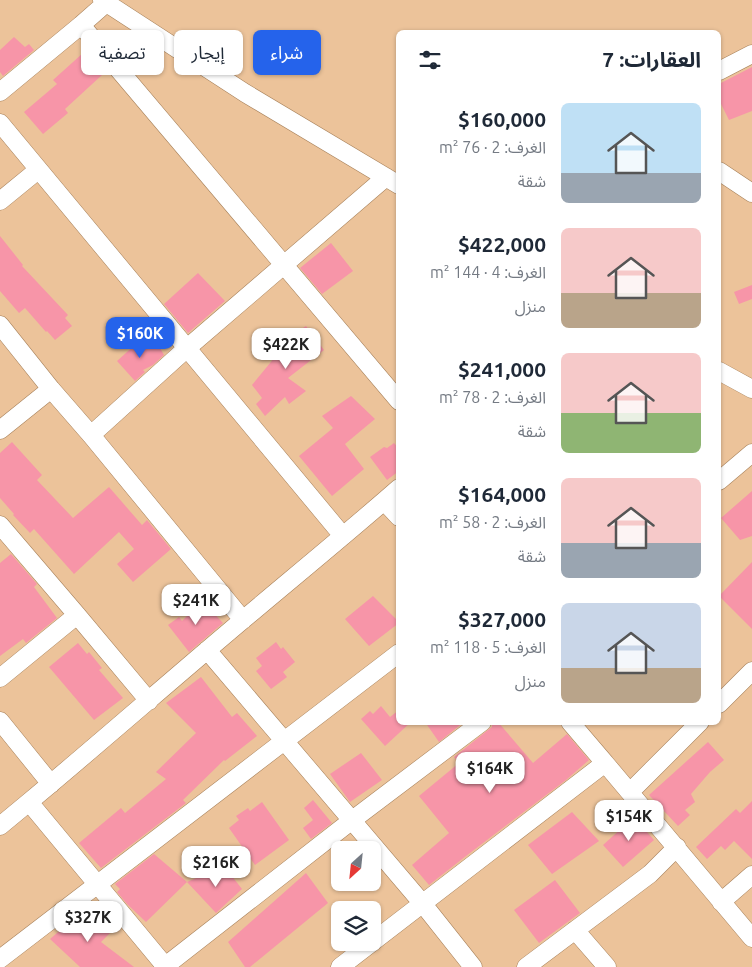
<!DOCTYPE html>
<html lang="ar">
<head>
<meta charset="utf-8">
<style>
  body { margin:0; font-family:Ubuntu,"Noto Sans Arabic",sans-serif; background:#f2f2f3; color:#1f2937; direction:rtl; height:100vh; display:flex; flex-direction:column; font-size:19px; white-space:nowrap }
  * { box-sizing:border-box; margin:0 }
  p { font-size:16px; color:#747a83 }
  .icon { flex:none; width:28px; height:28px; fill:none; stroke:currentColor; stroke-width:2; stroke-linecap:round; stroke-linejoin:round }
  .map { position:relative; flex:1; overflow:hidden; direction:ltr }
  .drawer { position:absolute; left:396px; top:30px; width:325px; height:695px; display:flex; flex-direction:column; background:#fff; border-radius:8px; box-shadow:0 1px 4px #0004; direction:rtl }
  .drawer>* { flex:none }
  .hud { position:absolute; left:15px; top:30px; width:306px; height:45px; direction:rtl; display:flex; gap:10px }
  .needle { width:32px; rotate:207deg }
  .controls { position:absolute; left:331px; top:841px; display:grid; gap:10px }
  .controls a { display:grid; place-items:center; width:50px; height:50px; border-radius:8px; background:#fff; box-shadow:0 1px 4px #0004; font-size:25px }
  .price { position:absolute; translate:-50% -42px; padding:0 11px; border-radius:10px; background:#fff; color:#222; font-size:16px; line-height:32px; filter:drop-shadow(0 1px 2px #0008) }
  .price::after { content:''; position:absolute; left:50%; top:30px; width:15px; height:11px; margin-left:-8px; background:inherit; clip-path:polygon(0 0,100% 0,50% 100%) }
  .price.active { background:#2563eb; color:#fff }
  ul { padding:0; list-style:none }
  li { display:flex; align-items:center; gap:15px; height:125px; padding:0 20px }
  li span { display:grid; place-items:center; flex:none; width:140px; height:100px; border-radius:8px; color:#555 }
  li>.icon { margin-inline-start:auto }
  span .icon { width:60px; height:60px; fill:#fffc; stroke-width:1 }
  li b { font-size:21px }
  h2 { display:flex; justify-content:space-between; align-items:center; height:60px; padding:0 20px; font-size:21px }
  .tag { padding:0 18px; border-radius:8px; background:#fff; box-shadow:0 1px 4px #0004; font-size:18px; line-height:45px }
  .tag.active { background:#2563eb; color:#fff }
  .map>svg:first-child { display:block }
  .building { fill:#f795a8 }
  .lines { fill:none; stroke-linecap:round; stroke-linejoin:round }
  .minor-casing { stroke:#a8825b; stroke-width:19 }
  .minor { stroke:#fff; stroke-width:18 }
</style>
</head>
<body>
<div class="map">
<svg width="752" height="967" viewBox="0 0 752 967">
  <rect width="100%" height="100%" fill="#ecc39a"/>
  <path class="building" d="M 14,37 L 25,47 L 29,44 L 34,50 L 3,76 L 0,72 L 0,50 Z
    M 83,53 L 102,75 L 65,109 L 68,113 L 43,134 L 24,112 L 57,84 L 53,80 Z
    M 752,67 L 752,111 L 729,120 L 719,100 L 719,84 Z
    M 0,236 L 23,265 L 22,266 L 68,315 L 65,318 L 72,326 L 55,340 L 47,331 L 46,332 L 25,308 L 19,313 L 0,291 Z
    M 331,243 L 353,271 L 322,294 L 300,268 Z
    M 198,273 L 225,301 L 188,333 L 164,304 Z
    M 752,285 L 752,299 L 739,304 L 734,292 Z
    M 306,326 L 324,350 L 288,378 L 306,391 L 289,404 L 285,397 L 265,416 L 256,404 L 262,398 L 252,385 L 275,357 L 270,349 Z
    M 149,338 L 159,349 L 160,348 L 164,355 L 153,365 L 143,370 L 145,372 L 135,381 L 117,361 L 137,343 L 140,346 Z
    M 351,396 L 375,419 L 345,444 L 364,469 L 332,496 L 299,456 L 333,428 L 322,416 Z
    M 12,442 L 42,475 L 37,480 L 73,518 L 109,487 L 142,525 L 147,520 L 171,549 L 133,582 L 117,564 L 134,549 L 119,532 L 74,574 L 34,529 L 30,533 L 13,515 L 14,514 L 0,498 L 0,453 Z
    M 394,443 L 399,449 L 399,471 L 387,480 L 370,457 L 384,447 L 387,448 Z
    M 752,491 L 752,536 L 740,540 L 721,518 Z
    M 11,554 L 37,584 L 34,587 L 57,618 L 26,643 L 23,639 L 0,656 L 0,563 Z
    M 752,562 L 752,629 L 719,596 Z
    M 373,596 L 399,622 L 399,623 L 369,646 L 345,619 Z
    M 202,601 L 223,623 L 189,652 L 168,625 L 179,617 L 182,621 Z
    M 276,642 L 281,649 L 283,647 L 295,662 L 283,672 L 287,677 L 271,689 L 256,671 L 262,666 L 256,658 Z
    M 78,643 L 87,654 L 89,652 L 102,668 L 99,670 L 123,698 L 94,720 L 49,667 Z
    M 201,677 L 232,717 L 237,713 L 257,736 L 225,761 L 224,760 L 183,800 L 186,803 L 101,868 L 79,843 L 121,808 L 125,813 L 166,779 L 156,772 L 196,733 L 166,703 Z
    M 381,706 L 390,717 L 399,710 L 399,722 L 411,722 L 385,746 L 361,719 L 370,711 L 373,714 Z
    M 425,722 L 464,722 L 439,742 Z
    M 492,722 L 498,722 L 533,763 L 567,734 L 589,760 L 566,780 L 466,856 L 429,885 L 412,865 L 449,833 L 419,796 L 459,763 L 454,757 L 488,730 L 492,727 Z
    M 708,742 L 724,760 L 710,772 L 691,794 L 695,802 L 685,810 L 690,815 L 678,826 L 649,795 Z
    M 361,753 L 382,780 L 350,802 L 330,774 Z
    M 313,800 L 332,823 L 311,839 L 303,828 L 313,820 L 304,808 Z
    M 752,801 L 752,859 L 734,841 L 725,850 L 721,846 L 707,859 L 696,847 L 736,809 L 740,813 Z
    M 262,802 L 289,840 L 255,865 L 229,828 L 239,820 L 236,816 L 248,808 L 250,811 Z
    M 572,812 L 599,841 L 552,874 L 528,845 Z
    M 634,817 L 654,840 L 623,867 L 603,845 Z
    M 154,854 L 187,882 L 146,922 L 127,904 L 117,892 L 120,889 L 115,884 Z
    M 224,866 L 242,889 L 216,913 L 187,882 Z
    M 306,873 L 328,903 L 250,967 L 245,967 L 228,942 Z
    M 555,880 L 580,913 L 539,943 L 514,910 Z
    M 85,909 L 112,931 L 101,942 L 134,967 L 80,967 L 50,939 Z"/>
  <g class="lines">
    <defs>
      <path id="minor" d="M 102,0 L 245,93 L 399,185
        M 81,25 L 399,401
        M 719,71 L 752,54
        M 0,92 L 81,25 L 106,3
        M 0,123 L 343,536
        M 719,171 L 752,193
        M 0,201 L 38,170
        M 0,325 L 51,389 L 91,435 L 243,620
        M 719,371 L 752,389
        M 0,430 L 51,389
        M 91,435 L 186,349 L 386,177
        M 719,481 L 752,453
        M 384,501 L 399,488
        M 0,525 L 77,615 L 149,701
        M 207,650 L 423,904 L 473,967
        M 0,678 L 77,615
        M 719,704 L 752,671
        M 0,721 L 51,784
        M 570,722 L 605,763
        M 630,792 L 700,722
        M 0,826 L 29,802
        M 721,902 L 752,875
        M 575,930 L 607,967
        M 0,959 L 399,653
        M 164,967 L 351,821 L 482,722
        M 166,967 L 29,802 C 95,747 160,690 225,635 C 278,590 332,546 384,501 L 399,517
        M 340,967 L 605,763 L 752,938
        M 526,967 L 650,874 L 677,847"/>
    </defs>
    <use href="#minor" class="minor-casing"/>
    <use href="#minor" class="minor"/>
  </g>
</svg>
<div class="controls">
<a><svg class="needle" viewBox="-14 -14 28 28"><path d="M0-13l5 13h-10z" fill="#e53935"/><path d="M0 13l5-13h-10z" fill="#747a83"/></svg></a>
<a><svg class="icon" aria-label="layers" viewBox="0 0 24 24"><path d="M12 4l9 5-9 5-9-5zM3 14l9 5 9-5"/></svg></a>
</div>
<b class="price active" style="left:140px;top:359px">$160K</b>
<b class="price" style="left:286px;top:370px">$422K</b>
<b class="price" style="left:196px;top:626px">$241K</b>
<b class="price" style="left:490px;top:794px">$164K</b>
<b class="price" style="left:629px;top:842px">$154K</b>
<b class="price" style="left:216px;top:888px">$216K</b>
<b class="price" style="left:88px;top:943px">$327K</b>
<div class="hud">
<a class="tag active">شراء</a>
<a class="tag">إيجار</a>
<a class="tag">تصفية</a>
</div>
<section class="drawer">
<h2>العقارات: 7<svg class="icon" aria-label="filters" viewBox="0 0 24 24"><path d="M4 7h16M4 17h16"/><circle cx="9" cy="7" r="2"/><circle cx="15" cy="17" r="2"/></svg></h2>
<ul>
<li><span style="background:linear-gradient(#bfe0f5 70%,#9aa5b1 0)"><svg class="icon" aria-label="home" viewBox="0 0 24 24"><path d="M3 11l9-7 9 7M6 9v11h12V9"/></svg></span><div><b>$160,000</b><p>الغرف: 2 · 76 m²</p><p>شقة</p></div></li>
<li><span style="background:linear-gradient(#f6c9c9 65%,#b9a48a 0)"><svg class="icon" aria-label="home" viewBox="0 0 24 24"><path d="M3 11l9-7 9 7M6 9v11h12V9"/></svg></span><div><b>$422,000</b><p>الغرف: 4 · 144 m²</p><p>منزل</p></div></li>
<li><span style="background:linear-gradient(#f6c9c9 60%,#8fb573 0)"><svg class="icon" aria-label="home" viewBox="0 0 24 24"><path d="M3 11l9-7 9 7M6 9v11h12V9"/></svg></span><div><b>$241,000</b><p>الغرف: 2 · 78 m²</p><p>شقة</p></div></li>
<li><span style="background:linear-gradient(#f6c9c9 65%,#9aa5b1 0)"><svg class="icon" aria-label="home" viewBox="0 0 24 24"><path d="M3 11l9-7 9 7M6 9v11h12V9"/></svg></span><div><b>$164,000</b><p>الغرف: 2 · 58 m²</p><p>شقة</p></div></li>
<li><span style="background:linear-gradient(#c9d6e8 65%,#b9a48a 0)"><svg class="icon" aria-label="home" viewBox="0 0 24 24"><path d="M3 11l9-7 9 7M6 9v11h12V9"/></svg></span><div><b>$327,000</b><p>الغرف: 5 · 118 m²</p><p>منزل</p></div></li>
</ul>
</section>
</div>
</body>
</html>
